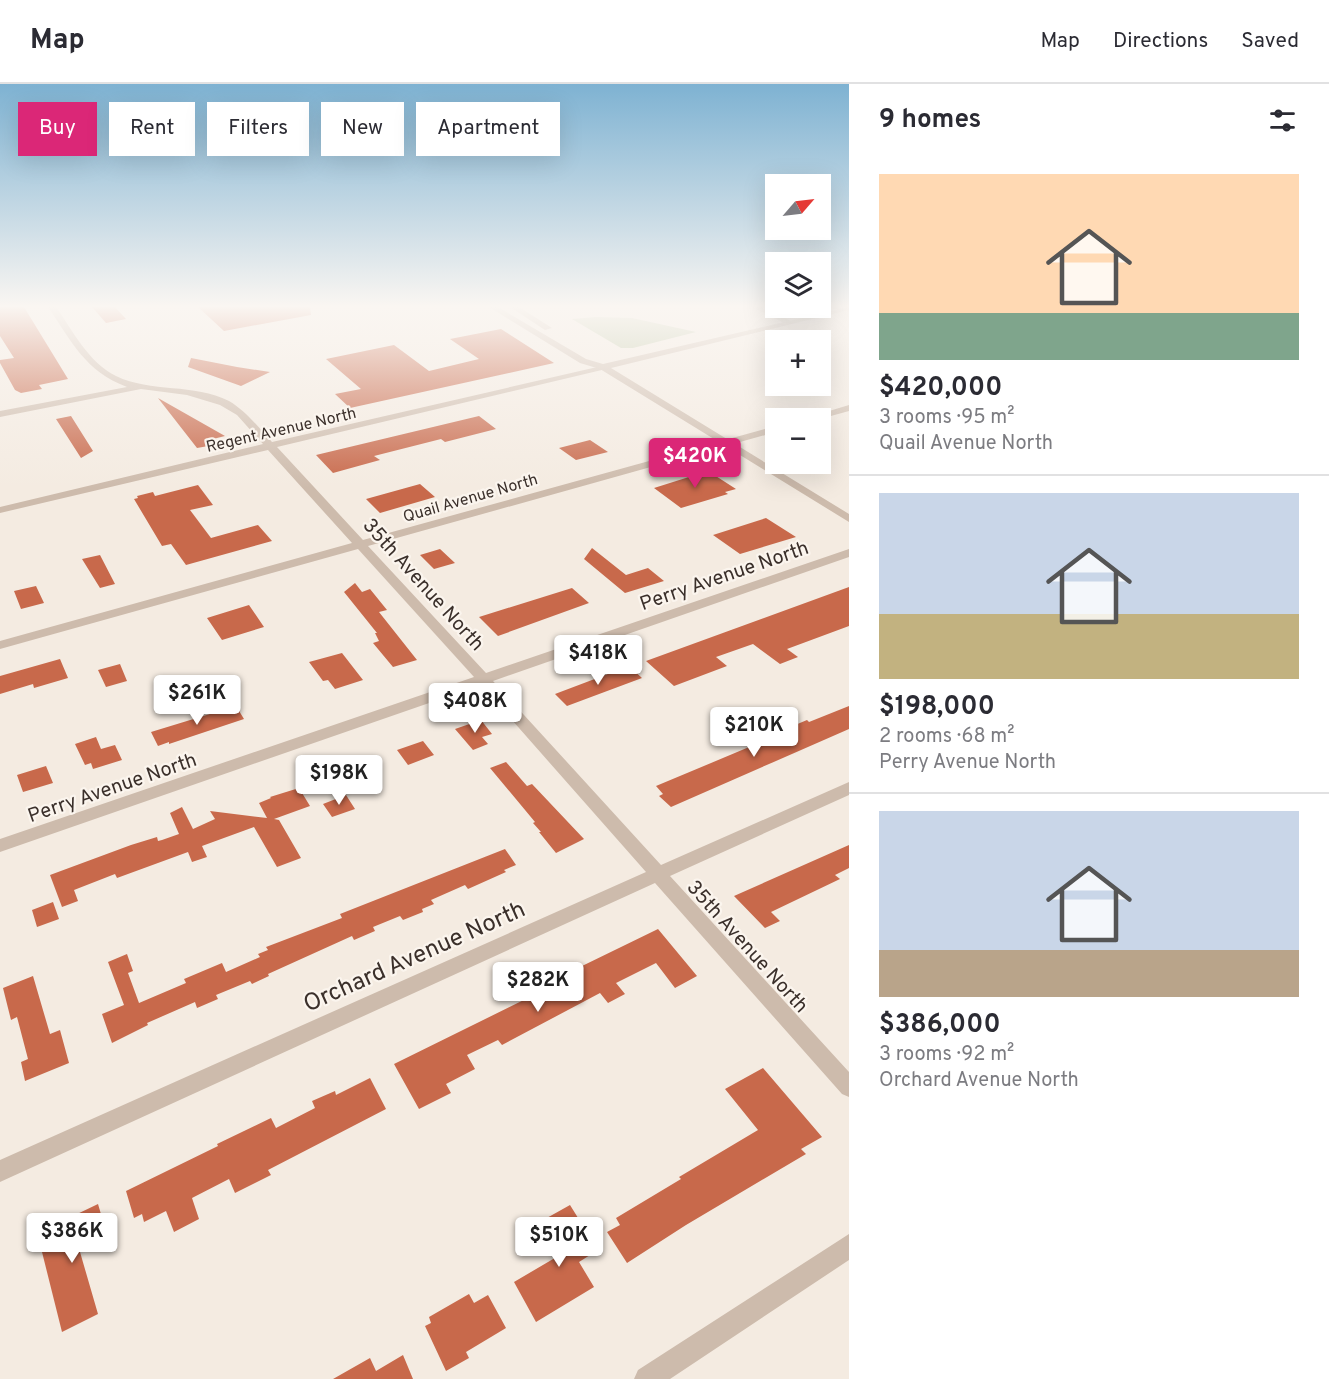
<!DOCTYPE html>
<html lang="en">
<head>
<meta charset="utf-8">
<style>
  body { margin:0; font-family:Overpass,sans-serif; background:#f2f2f3; color:#2b2b33; height:100vh; display:flex; flex-direction:column; font-size:22px; white-space:nowrap }
  * { box-sizing:border-box; margin:0 }
  p { font-size:20px; color:#7c7c81 }
  .icon { flex:none; width:33px; height:33px; fill:none; stroke:currentColor; stroke-width:2; stroke-linecap:round; stroke-linejoin:round }
  .map { position:relative; flex:1; overflow:hidden }
  .drawer { display:flex; flex-direction:column; background:#fff; width:480px }
  .drawer>* { flex:none }
  .hud { position:absolute; left:18px; top:18px; width:570px; height:54px; display:flex; gap:12px }
  .needle { width:39px; rotate:62deg }
  .buttons { position:absolute; left:765px; top:90px; display:grid; gap:12px }
  .buttons a { display:grid; place-items:center; width:66px; height:66px; border-radius:0px; background:#fff; box-shadow:0 6px 24px #0002; font-size:30px }
  .price { position:absolute; translate:-50% -51px; padding:0 14px; border-radius:6px; background:#fff; color:#222; font-size:20px; line-height:39px; filter:drop-shadow(0 2px 3px #0008) }
  .price::after { content:''; position:absolute; left:50%; top:36px; width:18px; height:14px; margin-left:-9px; background:inherit; clip-path:polygon(0 0,100% 0,50% 100%) }
  .price.selected { background:#db2777; color:#fff }
  ul { padding:0; list-style:none }
  li { display:grid; align-content:center; gap:12px; height:318px; padding:0 30px }
  li+li { border-top:2px solid #e1e1e2 }
  li span { display:grid; place-items:center; height:186px; border-radius:0px; color:#555 }
  li>.icon { margin-inline-start:auto }
  span .icon { width:108px; height:108px; fill:#fffc; stroke-width:1 }
  li b { font-size:26px }
  h2 { display:flex; justify-content:space-between; align-items:center; height:72px; padding:0 30px; font-size:26px }
  .pill { padding:0 21px; border-radius:0px; background:#fff; box-shadow:0 6px 24px #0002; font-size:21px; line-height:54px }
  .pill.selected { background:#db2777; color:#fff }
  header { display:flex; align-items:center; gap:36px; box-sizing:border-box; height:84px; padding:0 30px; background:#fff; border-bottom:2px solid #e1e1e2 }
  header strong { font-size:28px }
  nav { display:flex; gap:33px; margin-inline-start:auto; font-size:21px }
  main { display:flex; flex:1; min-height:0 }
  .map>svg:first-child { display:block }
  .green { fill:#b8c4a0 }
  .building { fill:#c8694b }
  .lines { fill:none; stroke-linecap:round; stroke-linejoin:round }
  .minor { fill:#cdbbac; fill-rule:evenodd }
  .tertiary { fill:#cdbbac; fill-rule:evenodd }
  .labels { text-anchor:middle; stroke-width:4.5; stroke-linejoin:round; paint-order:stroke }
  .far-street-label { font-size:16px; fill:#3b302b; stroke:#fbf5ee }
  .street-label { font-size:20px; fill:#3b302b; stroke:#fbf5ee }
  .near-street-label { font-size:24px; fill:#3b302b; stroke:#fbf5ee }
</style>
</head>
<body>
<header>
<strong>Map</strong>
<nav><a>Map</a><a>Directions</a><a>Saved</a></nav>
</header>
<main>
<div class="map">
<svg width="849" height="1295" viewBox="0 0 849 1295">
  <rect width="100%" height="100%" fill="#f4ebe1"/>
  <path class="green" d="M 596,233 L 632,234 L 696,248 L 633,264 L 621,264 L 572,235 Z"/>
  <path class="building" d="M 0,223 L 24,223 L 68,295 L 39,301 L 42,305 L 21,309 L 15,306 L 0,279 L 0,276 L 14,274 L 0,252 Z
    M 92,223 L 115,223 L 126,235 L 106,239 Z
    M 198,223 L 310,223 L 311,231 L 224,247 Z
    M 501,245 L 554,279 L 350,324 L 335,310 L 361,305 L 326,275 L 394,261 L 429,287 L 479,275 L 450,255 Z
    M 191,274 L 237,283 L 270,288 L 241,302 L 188,283 Z
    M 158,314 L 225,352 L 213,355 L 215,357 L 211,358 L 214,361 L 197,364 Z
    M 71,332 L 93,367 L 81,374 L 56,335 Z
    M 479,332 L 496,345 L 445,358 L 441,355 L 374,372 L 380,376 L 333,389 L 316,371 Z
    M 590,356 L 608,368 L 576,376 L 559,364 Z
    M 708,387 L 736,405 L 725,408 L 728,410 L 681,424 L 654,404 Z
    M 420,400 L 435,413 L 380,429 L 366,415 Z
    M 198,401 L 213,421 L 190,426 L 211,454 L 258,441 L 272,457 L 186,481 L 171,460 L 162,462 L 134,415 L 138,414 L 137,412 L 153,408 L 155,412 Z
    M 766,434 L 796,453 L 740,470 L 713,451 Z
    M 592,464 L 626,491 L 648,484 L 664,497 L 625,509 L 584,475 Z
    M 440,465 L 455,479 L 434,485 L 420,471 Z
    M 100,471 L 115,500 L 100,504 L 82,475 Z
    M 355,499 L 362,508 L 370,505 L 387,526 L 379,528 L 417,576 L 393,583 L 373,559 L 379,557 L 375,549 L 377,549 L 344,508 Z
    M 36,502 L 44,519 L 21,525 L 14,507 Z
    M 849,503 L 849,542 L 787,565 L 798,573 L 780,580 L 753,560 L 716,573 L 727,582 L 674,602 L 646,577 Z
    M 572,504 L 589,519 L 498,552 L 479,533 Z
    M 249,521 L 264,543 L 222,556 L 207,534 Z
    M 342,569 L 363,596 L 335,605 L 328,596 L 323,597 L 309,578 Z
    M 60,575 L 68,594 L 34,604 L 33,600 L 0,610 L 0,592 Z
    M 120,580 L 127,597 L 106,603 L 98,586 Z
    M 629,582 L 642,594 L 567,622 L 555,610 Z
    M 236,622 L 244,635 L 169,660 L 169,658 L 158,662 L 151,648 Z
    M 849,622 L 849,645 L 671,723 L 659,712 L 663,710 L 656,702 L 790,646 L 788,644 L 807,636 L 809,638 Z
    M 481,636 L 492,650 L 482,653 L 488,660 L 473,666 L 455,645 Z
    M 96,653 L 101,665 L 115,661 L 122,676 L 93,685 L 91,679 L 85,681 L 75,660 Z
    M 423,657 L 434,671 L 408,681 L 397,666 Z
    M 506,678 L 527,702 L 532,700 L 584,755 L 556,769 L 539,748 L 541,748 L 533,739 L 535,738 L 490,684 Z
    M 362,679 L 373,693 L 345,704 L 335,689 Z
    M 46,682 L 53,699 L 23,708 L 17,691 Z
    M 299,704 L 310,722 L 274,735 L 279,736 L 301,774 L 277,783 L 254,743 L 202,762 L 207,773 L 192,778 L 188,768 L 117,794 L 115,790 L 74,806 L 78,817 L 62,823 L 50,791 L 131,761 L 157,753 L 158,757 L 162,756 L 179,750 L 170,729 L 182,723 L 193,745 L 215,735 L 210,727 L 267,734 L 259,719 L 271,714 L 270,713 Z
    M 346,711 L 355,725 L 332,733 L 323,720 Z
    M 849,761 L 849,784 L 835,791 L 840,795 L 771,828 L 780,837 L 765,844 L 734,812 Z
    M 505,765 L 516,781 L 504,786 L 506,788 L 468,805 L 465,801 L 431,816 L 434,820 L 422,825 L 423,828 L 403,836 L 400,832 L 373,843 L 375,847 L 354,856 L 352,852 L 268,890 L 269,892 L 252,900 L 250,897 L 216,911 L 218,915 L 197,924 L 195,918 L 147,939 L 148,941 L 112,959 L 102,930 L 124,921 L 108,878 L 127,870 L 133,887 L 128,889 L 139,919 L 186,899 L 184,895 L 222,879 L 226,888 L 260,873 L 258,870 L 268,866 L 266,863 L 342,834 L 340,830 Z
    M 53,818 L 59,835 L 37,843 L 32,826 Z
    M 658,845 L 697,892 L 675,904 L 656,879 L 616,899 L 625,910 L 608,919 L 600,909 L 502,961 L 498,956 L 467,971 L 475,985 L 446,1000 L 451,1009 L 419,1025 L 394,980 L 544,906 L 541,902 Z
    M 33,892 L 50,950 L 60,946 L 69,979 L 25,997 L 21,978 L 28,975 L 17,933 L 11,936 L 3,904 Z
    M 763,984 L 822,1053 L 801,1065 L 806,1070 L 686,1141 L 627,1179 L 607,1148 L 620,1141 L 616,1134 L 681,1095 L 679,1093 L 758,1046 L 725,1005 Z
    M 370,994 L 386,1025 L 268,1086 L 271,1091 L 235,1109 L 229,1095 L 192,1114 L 199,1135 L 174,1148 L 166,1127 L 144,1138 L 142,1130 L 134,1134 L 126,1107 L 218,1062 L 217,1060 L 271,1034 L 276,1044 L 315,1024 L 312,1017 L 335,1007 L 336,1011 Z
    M 98,1120 L 108,1154 L 80,1168 L 98,1230 L 62,1248 L 37,1148 L 71,1130 L 73,1132 Z
    M 570,1121 L 598,1166 L 579,1178 L 594,1203 L 536,1238 L 514,1198 L 565,1168 L 545,1135 Z
    M 469,1210 L 474,1219 L 488,1211 L 506,1244 L 466,1268 L 469,1274 L 446,1287 L 425,1242 L 431,1239 L 429,1233 Z
    M 403,1271 L 413,1295 L 333,1295 L 370,1274 L 376,1287 Z"/>
  <g class="lines">
    <path class="minor" d="M 48,223 L 56,223 C 73,247 88,278 116,292 C 151,309 194,299 229,317 C 246,327 259,344 272,358 L 606,281 L 606,285 L 277,363 L 363,456 L 776,342 L 776,348 L 368,462 L 486,589 L 849,465 L 849,473 L 493,597 L 661,781 L 849,698 L 849,711 L 670,792 L 849,988 L 849,1013 L 842,1010 L 655,799 L 0,1098 L 0,1076 L 646,788 L 481,601 L 0,768 L 0,755 L 474,593 L 358,465 L 0,565 L 0,557 L 352,459 L 268,366 L 0,429 L 0,423 L 263,360 L 237,331 L 220,321 L 187,311 L 141,305 L 0,333 L 0,327 L 127,303 C 85,287 72,258 48,223 Z
      M 752,223 L 762,223 L 793,238 L 786,240 Z
      M 849,321 L 849,327 L 820,335 L 806,334 Z"/>
    <path class="tertiary" d="M 489,223 L 498,223 L 586,275 L 603,280 L 849,223 L 849,226 L 611,284 L 849,430 L 849,438 L 600,285 L 580,279 Z
      M 510,223 L 519,223 L 552,244 L 545,246 Z
      M 849,1150 L 849,1176 L 670,1295 L 634,1295 L 638,1286 Z"/>
  </g>
  <linearGradient id="sky" x2="0" y2="1"><stop stop-color="#7eb2d2"/><stop offset="0.55" stop-color="#faf6f2"/><stop offset="1" stop-color="#faf6f2" stop-opacity="0"/></linearGradient>
  <rect width="849" height="404" fill="url(#sky)"/>
  <g class="labels">
    <g class="far-street-label">
      <text transform="translate(281 345) rotate(-13)" y="6">Regent Avenue North</text>
      <text transform="translate(470 413) rotate(-16)" y="6">Quail Avenue North</text>
    </g>
    <g class="street-label">
      <text transform="translate(724 491) rotate(-19)" y="7">Perry Avenue North</text>
      <text transform="translate(424 500) rotate(48)" y="7">35th Avenue North</text>
      <text transform="translate(112 703) rotate(-19)" y="7">Perry Avenue North</text>
      <text transform="translate(748 862) rotate(48)" y="7">35th Avenue North</text>
    </g>
    <g class="near-street-label">
      <text transform="translate(414 872) rotate(-24)" y="8">Orchard Avenue North</text>
    </g>
  </g>
</svg>
<div class="buttons">
<a><svg class="needle" viewBox="-14 -14 28 28"><path d="M0-13l5 13h-10z" fill="#e53935"/><path d="M0 13l5-13h-10z" fill="#7c7c81"/></svg></a>
<a><svg class="icon" aria-label="layers" viewBox="0 0 24 24"><path d="M12 4l9 5-9 5-9-5zM3 14l9 5 9-5"/></svg></a>
<a>+</a>
<a>−</a>
</div>
<b class="price selected" style="left:695px;top:405px">$420K</b>
<b class="price" style="left:598px;top:602px">$418K</b>
<b class="price" style="left:197px;top:642px">$261K</b>
<b class="price" style="left:475px;top:650px">$408K</b>
<b class="price" style="left:754px;top:674px">$210K</b>
<b class="price" style="left:339px;top:722px">$198K</b>
<b class="price" style="left:538px;top:929px">$282K</b>
<b class="price" style="left:72px;top:1180px">$386K</b>
<b class="price" style="left:559px;top:1184px">$510K</b>
<div class="hud">
<a class="pill selected">Buy</a>
<a class="pill">Rent</a>
<a class="pill">Filters</a>
<a class="pill">New</a>
<a class="pill">Apartment</a>
</div>
</div>
<section class="drawer">
<h2>9 homes<svg class="icon" aria-label="filters" viewBox="0 0 24 24"><path d="M4 7h16M4 17h16"/><circle cx="9" cy="7" r="2"/><circle cx="15" cy="17" r="2"/></svg></h2>
<ul>
<li><span style="background:linear-gradient(#ffd9b3 75%,#7fa58c 0)"><svg class="icon" aria-label="home" viewBox="0 0 24 24"><path d="M3 11l9-7 9 7M6 9v11h12V9"/></svg></span><div><b>$420,000</b><p>3 rooms · 95 m²</p><p>Quail Avenue North</p></div></li>
<li><span style="background:linear-gradient(#c9d6e8 65%,#c2b280 0)"><svg class="icon" aria-label="home" viewBox="0 0 24 24"><path d="M3 11l9-7 9 7M6 9v11h12V9"/></svg></span><div><b>$198,000</b><p>2 rooms · 68 m²</p><p>Perry Avenue North</p></div></li>
<li><span style="background:linear-gradient(#c9d6e8 75%,#b9a48a 0)"><svg class="icon" aria-label="home" viewBox="0 0 24 24"><path d="M3 11l9-7 9 7M6 9v11h12V9"/></svg></span><div><b>$386,000</b><p>3 rooms · 92 m²</p><p>Orchard Avenue North</p></div></li>
</ul>
</section>
</main>
</body>
</html>
